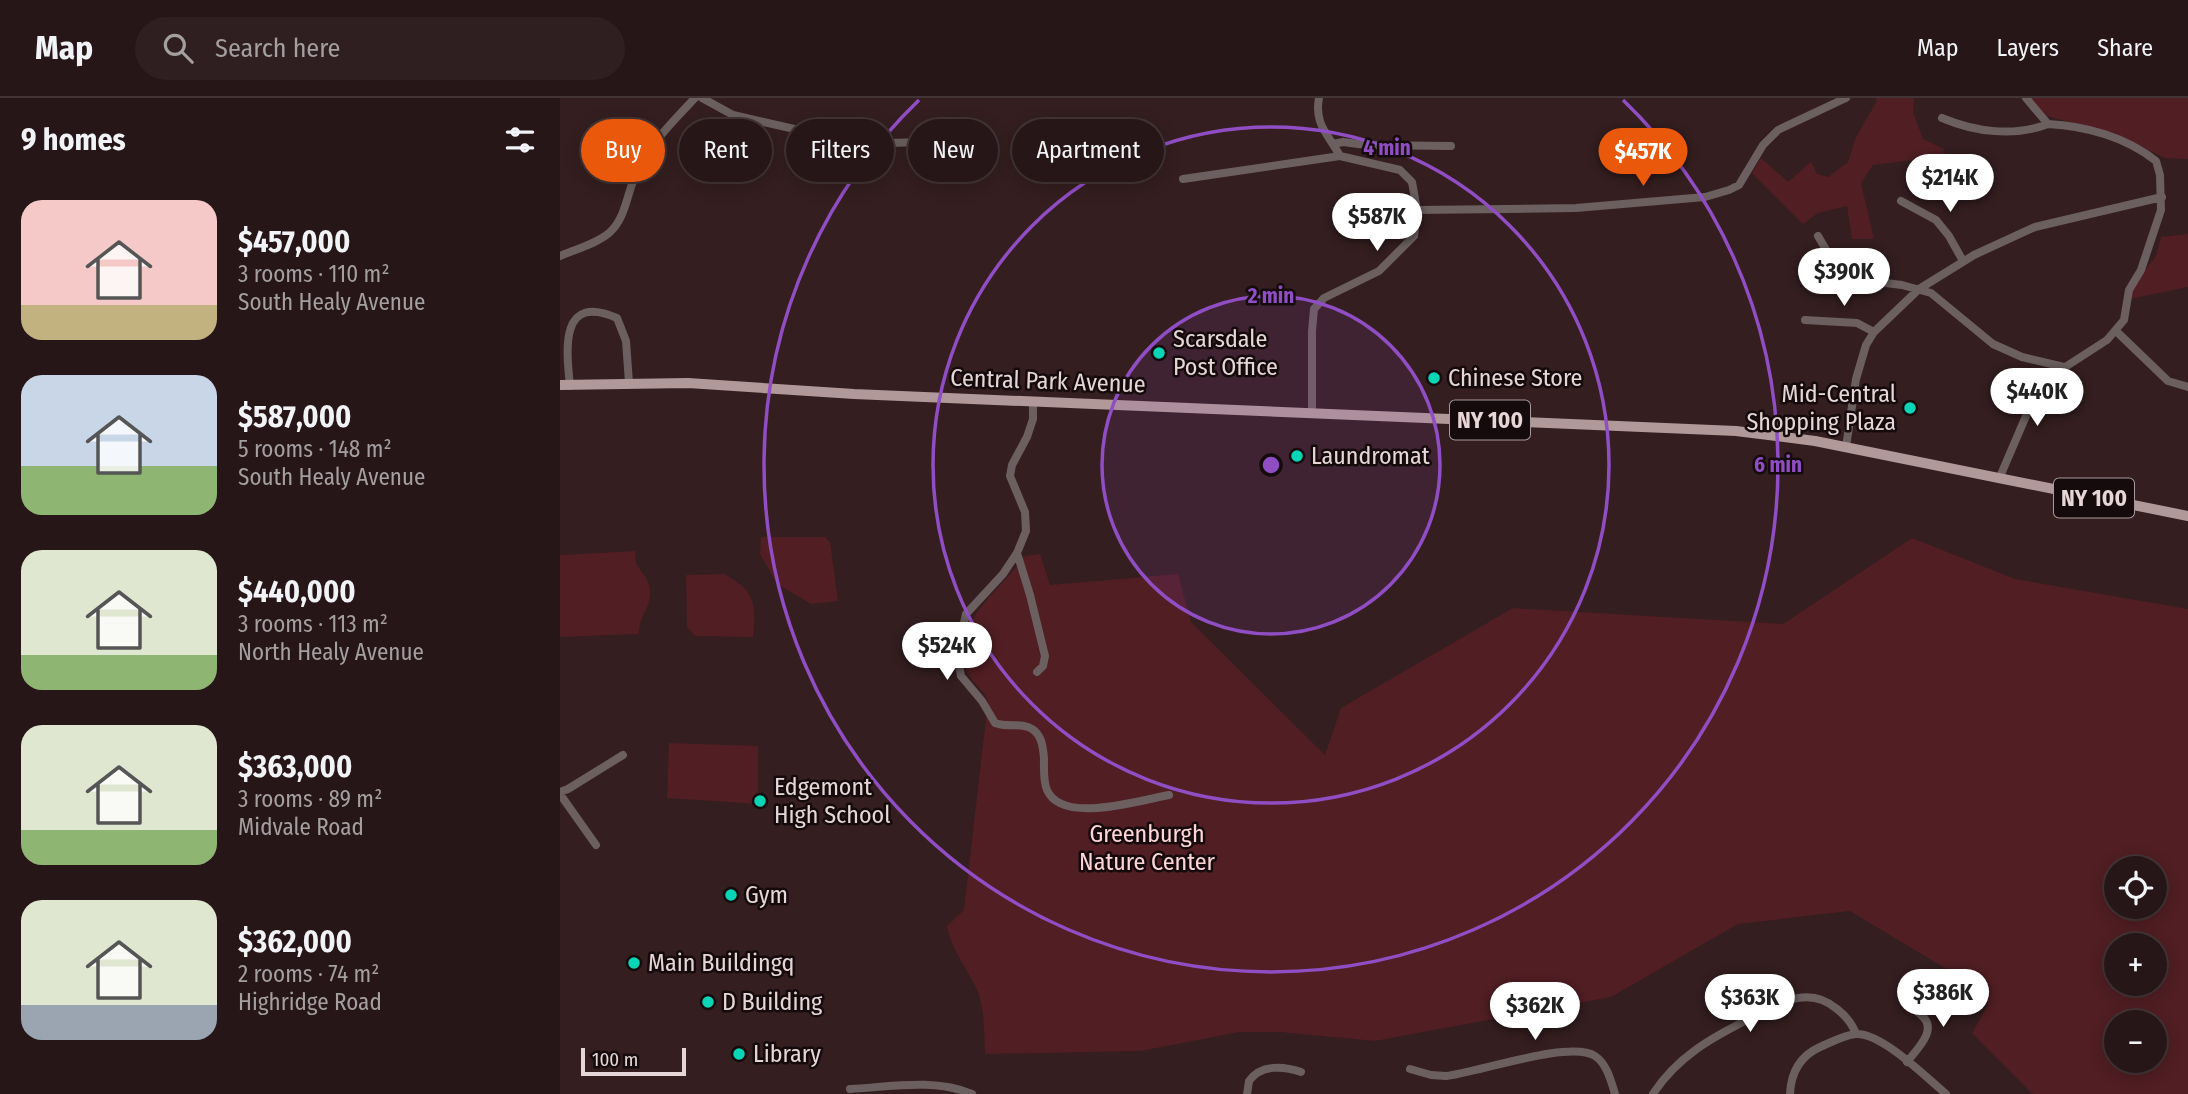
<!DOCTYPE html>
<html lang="en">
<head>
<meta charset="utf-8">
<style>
  body { margin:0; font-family:"Fira Sans Condensed",sans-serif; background:#2f1f20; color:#f1f3f6; height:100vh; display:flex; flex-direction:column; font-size:26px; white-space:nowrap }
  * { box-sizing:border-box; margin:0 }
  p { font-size:23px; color:#a49fa1 }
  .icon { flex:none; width:38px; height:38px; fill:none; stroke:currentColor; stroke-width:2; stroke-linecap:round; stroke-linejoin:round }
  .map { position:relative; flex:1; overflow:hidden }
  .drawer { display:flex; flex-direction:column; background:#271617; width:560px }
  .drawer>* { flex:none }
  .top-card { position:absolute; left:21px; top:21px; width:665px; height:63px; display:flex; gap:14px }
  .fabs { position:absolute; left:1544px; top:758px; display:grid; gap:14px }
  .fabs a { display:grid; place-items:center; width:63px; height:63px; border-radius:50%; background:#271617; box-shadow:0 4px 18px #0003,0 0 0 2px #433536; font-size:35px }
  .scale { position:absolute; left:21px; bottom:18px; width:105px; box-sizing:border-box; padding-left:7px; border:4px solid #e6d6d7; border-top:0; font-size:19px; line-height:24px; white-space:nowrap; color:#e6d6d7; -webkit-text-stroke:5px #150b0c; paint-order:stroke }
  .price { position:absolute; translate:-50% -60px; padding:0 16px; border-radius:24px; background:#fff; color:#222; font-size:23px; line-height:46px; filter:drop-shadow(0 2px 4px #0008) }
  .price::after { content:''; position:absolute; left:50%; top:42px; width:21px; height:16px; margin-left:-10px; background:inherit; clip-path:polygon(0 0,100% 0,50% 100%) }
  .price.active { background:#ea580c; color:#fff }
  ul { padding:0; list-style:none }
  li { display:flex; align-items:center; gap:21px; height:175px; padding:0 21px }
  li span { display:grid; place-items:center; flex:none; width:196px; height:140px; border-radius:21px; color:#555 }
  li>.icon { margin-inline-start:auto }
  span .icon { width:84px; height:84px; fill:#fffc; stroke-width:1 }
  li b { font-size:30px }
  h2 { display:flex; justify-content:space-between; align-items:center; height:84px; padding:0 21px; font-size:30px }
  .chip { padding:0 24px; border-radius:32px; background:#271617; box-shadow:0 4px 18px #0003,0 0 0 2px #433536; font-size:24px; line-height:63px }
  .chip.active { background:#ea580c; color:#fff }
  header { display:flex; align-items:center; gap:42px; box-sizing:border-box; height:98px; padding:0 35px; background:#271617; border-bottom:2px solid #433536 }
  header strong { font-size:33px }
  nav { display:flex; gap:38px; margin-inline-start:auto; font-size:24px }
  .search { width:490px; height:63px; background:#2f1f20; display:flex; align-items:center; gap:18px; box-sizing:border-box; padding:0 24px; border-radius:38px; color:#a49fa1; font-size:26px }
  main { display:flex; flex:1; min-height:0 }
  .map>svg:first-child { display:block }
  .green { fill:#501e23; fill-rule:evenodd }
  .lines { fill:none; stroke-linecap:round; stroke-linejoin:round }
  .minor { stroke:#6b5f5f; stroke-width:8 }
  .major { stroke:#b19999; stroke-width:10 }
  .ring { fill:none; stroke:#904ec4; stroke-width:3.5 }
  .poi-dot { fill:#07d5b6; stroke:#150b0c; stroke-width:2.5 }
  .labels { text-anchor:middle; stroke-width:5; stroke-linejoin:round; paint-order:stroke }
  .shield { fill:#150b0c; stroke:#a7999a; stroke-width:2 }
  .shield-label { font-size:23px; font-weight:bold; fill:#e6d6d7 }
  .poi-label { font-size:24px; fill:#e6d6d7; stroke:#150b0c; text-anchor:start }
  .street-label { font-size:24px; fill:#e6d6d7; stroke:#150b0c }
  .park-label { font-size:24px; fill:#ffd6d7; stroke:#150b0c }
  .centre { fill:#904ec4; stroke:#150b0c; stroke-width:3.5 }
  .ring-label { font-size:21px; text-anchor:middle; font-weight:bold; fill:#904ec4; stroke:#150b0c; stroke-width:5; stroke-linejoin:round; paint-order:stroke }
</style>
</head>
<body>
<header>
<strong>Map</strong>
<div class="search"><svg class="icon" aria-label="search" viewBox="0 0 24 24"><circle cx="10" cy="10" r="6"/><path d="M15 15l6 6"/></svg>Search here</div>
<nav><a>Map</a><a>Layers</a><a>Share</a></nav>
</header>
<main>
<section class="drawer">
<h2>9 homes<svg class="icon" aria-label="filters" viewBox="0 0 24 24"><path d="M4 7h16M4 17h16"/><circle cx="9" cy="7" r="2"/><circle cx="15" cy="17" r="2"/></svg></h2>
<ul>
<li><span style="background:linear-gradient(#f6c9c9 75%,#c2b280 0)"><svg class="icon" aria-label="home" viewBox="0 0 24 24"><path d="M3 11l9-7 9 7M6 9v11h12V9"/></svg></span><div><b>$457,000</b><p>3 rooms · 110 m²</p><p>South Healy Avenue</p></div></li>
<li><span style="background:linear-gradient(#c9d6e8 65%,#8fb573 0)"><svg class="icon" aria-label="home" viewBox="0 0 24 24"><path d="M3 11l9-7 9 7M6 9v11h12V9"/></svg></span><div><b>$587,000</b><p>5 rooms · 148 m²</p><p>South Healy Avenue</p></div></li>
<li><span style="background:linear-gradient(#dfe7d0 75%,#8fb573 0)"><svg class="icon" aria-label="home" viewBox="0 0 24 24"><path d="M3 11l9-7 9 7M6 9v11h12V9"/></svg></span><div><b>$440,000</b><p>3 rooms · 113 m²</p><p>North Healy Avenue</p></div></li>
<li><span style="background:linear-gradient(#dfe7d0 75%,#8fb573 0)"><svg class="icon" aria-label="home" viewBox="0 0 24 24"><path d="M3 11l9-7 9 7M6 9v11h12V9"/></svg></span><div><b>$363,000</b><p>3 rooms · 89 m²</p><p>Midvale Road</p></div></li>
<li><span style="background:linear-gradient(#dfe7d0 75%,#9aa5b1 0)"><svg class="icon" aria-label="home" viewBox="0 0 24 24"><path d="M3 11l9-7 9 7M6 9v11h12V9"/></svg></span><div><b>$362,000</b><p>2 rooms · 74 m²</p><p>Highridge Road</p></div></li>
</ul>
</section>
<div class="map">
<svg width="1628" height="996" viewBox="0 0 1628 996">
  <rect width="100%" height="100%" fill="#341e1f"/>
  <path class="green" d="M 1315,0 L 1354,0 L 1353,14 L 1363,41 L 1384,51 L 1382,68 L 1362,61 L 1313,67 L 1301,85 L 1314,141 L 1292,141 L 1287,108 L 1258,115 L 1243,126 L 1192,75 L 1201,60 L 1228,84 L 1251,64 L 1257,76 L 1268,79 L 1288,64 L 1296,39 L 1317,3 Z
    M 1468,0 L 1628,0 L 1628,61 L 1605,60 L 1556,37 L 1487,18 Z
    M 1628,136 L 1628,189 L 1570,201 L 1574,186 L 1596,158 L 1601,139 Z
    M 201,439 L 265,439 L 270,444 L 278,503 L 251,506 L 217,486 L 200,456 Z
    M 1352,440 L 1455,481 L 1628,511 L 1628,996 L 1473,996 L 1412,935 L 1428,907 L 1428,896 L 1290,813 L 1178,826 L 1051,899 L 815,943 L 720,934 L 679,934 L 581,953 L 425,956 C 424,936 425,913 418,894 C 408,870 393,857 387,828 L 404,812 L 428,603 C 423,591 411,584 406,571 C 388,526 443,491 464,458 L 480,456 L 490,487 L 618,476 L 631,524 L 765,657 L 781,610 L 953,510 L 1223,526 ZM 1556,770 L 1594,770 L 1594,808 L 1556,808 ZM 1556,847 L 1594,847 L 1594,886 L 1556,886 ZM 1556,924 L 1594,924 L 1594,962 L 1556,962 Z
    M 75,453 C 75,454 76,464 76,465 C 82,477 91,481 90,497 C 89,513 78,520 79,536 L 0,539 L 0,457 Z
    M 165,476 C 196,495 196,504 193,539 L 135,538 L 127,529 L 126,477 Z
    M 109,645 L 198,648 L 198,706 L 107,700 Z"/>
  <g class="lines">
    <path class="minor" d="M 142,0 L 173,17 L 287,43 L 329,45 L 432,42
      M 759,0 C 754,26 768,36 780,58
      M 1382,20 C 1415,34 1454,39 1488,26
      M 773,46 L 783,44 L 806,47 L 891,48
      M 623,81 L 780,58 L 840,72 L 852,84 L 857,112 L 854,138 L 819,173 L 764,200 L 754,211 L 752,233 L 752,315
      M 1341,103 L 1376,122 L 1389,138 L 1403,163
      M 857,112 L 1016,110 L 1145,99 L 1169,92 L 1179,87 L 1203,47 L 1218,32 L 1286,0
      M 1258,138 L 1275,167 L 1292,181 L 1342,187 L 1371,195 L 1433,246 L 1462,259 L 1504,269
      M 0,158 C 16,151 36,146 49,135 C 67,120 67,91 78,72 C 92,44 114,22 135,0
      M 1245,222 L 1297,225 L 1314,234
      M 1556,233 L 1608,283 L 1628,289
      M 10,288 C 6,250 0,195 57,220 L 66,243 L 69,285
      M 473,303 L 473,321 L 467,339 L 452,367 L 450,378 L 465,414 L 466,433 L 457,455 L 443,476 L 406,516 L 397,555 L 401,578 L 422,603 L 435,625 C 447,630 462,624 472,631 C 482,637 483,650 484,660 C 484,670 483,683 487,692 C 502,727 581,702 609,697
      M 1286,349 L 1296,281 L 1306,247 L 1314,234 L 1359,191 L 1414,157 L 1475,129 L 1602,99
      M 1439,381 L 1472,304 L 1499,273 L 1547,242 L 1564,222 L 1569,192 L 1581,172 L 1601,112 L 1600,77 L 1596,63 C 1566,39 1526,28 1488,26 L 1466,0
      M 457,455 L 470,497 L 485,558 L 483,568 L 477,574
      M 0,694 L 8,691 L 63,657
      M 0,696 L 36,747
      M 1345,895 C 1348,905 1353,910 1361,917 C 1379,931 1357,951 1347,964
      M 850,971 L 871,977 L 886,978 C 919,974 1010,942 1035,958 C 1047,966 1051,983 1055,996
      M 290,991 C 329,989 375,980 412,996
      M 687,996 L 689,983 C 701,966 724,968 741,974
      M 1093,996 C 1117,959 1151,940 1189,921 C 1218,906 1248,886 1277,911 C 1286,918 1292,925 1296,936
      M 1230,996 C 1231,974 1240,958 1260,949 C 1272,944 1284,937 1296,936 C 1322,935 1366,979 1386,996"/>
    <path class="major" d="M 0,287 L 128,285 L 294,296 L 1176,333 L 1255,343 L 1628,418"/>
  </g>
  <circle cx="711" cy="367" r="169" fill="#904ec4" fill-opacity=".12"/>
  <g class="ring">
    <circle cx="711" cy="367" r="169"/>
    <circle cx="711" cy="367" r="338"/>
    <path d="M1063 2A507 507 0 1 1 359 2"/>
  </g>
  <g class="poi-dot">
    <circle cx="599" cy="255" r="7"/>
    <circle cx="874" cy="280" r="7"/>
    <circle cx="1350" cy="310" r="7"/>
    <circle cx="737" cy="358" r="7"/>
    <circle cx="200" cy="703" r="7"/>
    <circle cx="171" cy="797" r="7"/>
    <circle cx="74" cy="865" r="7"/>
    <circle cx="148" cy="904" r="7"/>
    <circle cx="179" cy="956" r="7"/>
  </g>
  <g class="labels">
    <g class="shield">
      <rect x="890" y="302.5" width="80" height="39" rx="5"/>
      <rect x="1494" y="380.5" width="80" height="39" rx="5"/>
    </g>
    <g class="shield-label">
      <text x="930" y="330">NY 100</text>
      <text x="1534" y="408">NY 100</text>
    </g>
    <g class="poi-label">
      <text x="613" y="249">Scarsdale<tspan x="613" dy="28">Post Office</tspan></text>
      <text x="888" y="288">Chinese Store</text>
      <text x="1336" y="304" text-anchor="end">Mid-Central<tspan x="1336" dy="28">Shopping Plaza</tspan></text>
      <text x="751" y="366">Laundromat</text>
      <text x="214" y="697">Edgemont<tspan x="214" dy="28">High School</tspan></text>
      <text x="185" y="805">Gym</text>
      <text x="88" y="873">Main Buildingq</text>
      <text x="162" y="912">D Building</text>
      <text x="193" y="964">Library</text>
    </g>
    <g class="street-label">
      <text transform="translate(488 283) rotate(2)" y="8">Central Park Avenue</text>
    </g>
    <g class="park-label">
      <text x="587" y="744">Greenburgh<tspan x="587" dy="28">Nature Center</tspan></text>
    </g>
  </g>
  <circle cx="711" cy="367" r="10" class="centre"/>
  <g class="ring-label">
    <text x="827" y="57">4 min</text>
    <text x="711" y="205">2 min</text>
    <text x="1218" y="374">6 min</text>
  </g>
</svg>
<div class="fabs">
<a><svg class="icon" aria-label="locate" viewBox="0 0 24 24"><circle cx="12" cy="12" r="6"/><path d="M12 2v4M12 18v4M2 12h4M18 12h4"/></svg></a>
<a>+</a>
<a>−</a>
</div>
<div class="scale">100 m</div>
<b class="price active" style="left:1083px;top:90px">$457K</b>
<b class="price" style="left:1390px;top:116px">$214K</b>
<b class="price" style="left:817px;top:155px">$587K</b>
<b class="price" style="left:1284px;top:210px">$390K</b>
<b class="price" style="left:1477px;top:330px">$440K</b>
<b class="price" style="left:387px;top:584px">$524K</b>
<b class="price" style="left:1383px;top:931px">$386K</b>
<b class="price" style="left:1190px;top:936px">$363K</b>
<b class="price" style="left:975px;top:944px">$362K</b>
<div class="top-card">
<a class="chip active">Buy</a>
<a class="chip">Rent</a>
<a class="chip">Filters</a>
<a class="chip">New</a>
<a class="chip">Apartment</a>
</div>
</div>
</main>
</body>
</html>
